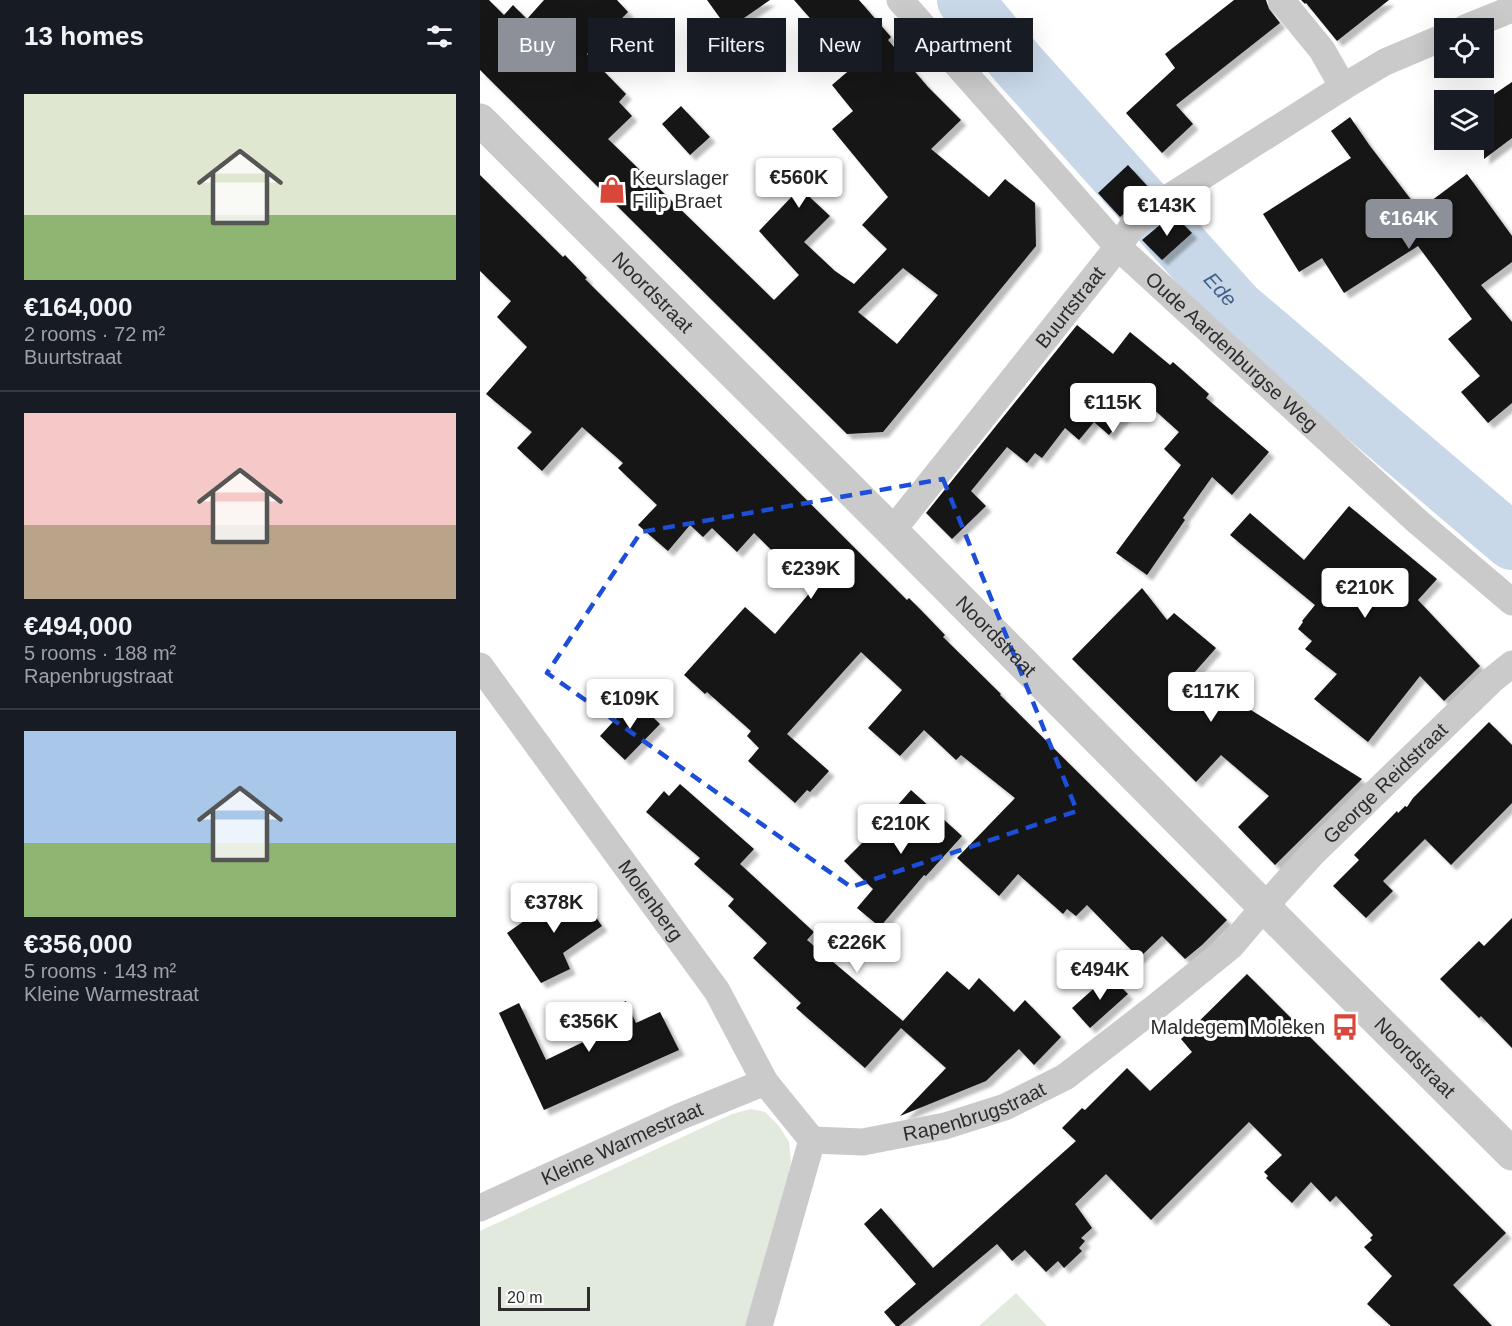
<!DOCTYPE html>
<html lang="en">
<head>
<meta charset="utf-8">
<style>
  body { margin:0; font-family:Helvetica,sans-serif; background:#20242c; color:#f1f3f6; height:100vh; display:flex; flex-direction:column; font-size:22px; white-space:nowrap }
  * { box-sizing:border-box; margin:0 }
  p { font-size:20px; color:#9ea1a6 }
  .icon { flex:none; width:33px; height:33px; fill:none; stroke:currentColor; stroke-width:2; stroke-linecap:round; stroke-linejoin:round }
  .map { position:relative; flex:1; overflow:hidden }
  .panel { display:flex; flex-direction:column; background:#171b24; width:480px }
  .panel>* { flex:none }
  .hud { position:absolute; left:18px; top:18px; width:570px; height:54px; display:flex; gap:12px }
  .tools { position:absolute; left:954px; top:18px; display:grid; gap:12px }
  .tools a { display:grid; place-items:center; width:60px; height:60px; border-radius:0px; background:#171b24; box-shadow:0 6px 24px #0002; font-size:30px }
  .scale { position:absolute; left:18px; bottom:15px; width:92px; box-sizing:border-box; padding-left:6px; border:3px solid #2d2d2d; border-top:0; font-size:16px; line-height:21px; white-space:nowrap; color:#2d2d2d; -webkit-text-stroke:4px #fff; paint-order:stroke }
  .price { position:absolute; translate:-50% -51px; padding:0 14px; border-radius:6px; background:#fff; color:#222; font-size:20px; line-height:39px; filter:drop-shadow(0 2px 3px #0008) }
  .price::after { content:''; position:absolute; left:50%; top:36px; width:18px; height:14px; margin-left:-9px; background:inherit; clip-path:polygon(0 0,100% 0,50% 100%) }
  .price.selected { background:#8c9099; color:#fff }
  ul { padding:0; list-style:none }
  li { display:grid; align-content:center; gap:12px; height:318px; padding:0 24px }
  li+li { border-top:2px solid #363941 }
  li span { display:grid; place-items:center; height:186px; border-radius:0px; color:#555 }
  li>.icon { margin-inline-start:auto }
  span .icon { width:108px; height:108px; fill:#fffc; stroke-width:1 }
  li b { font-size:26px }
  h2 { display:flex; justify-content:space-between; align-items:center; height:72px; padding:0 24px; font-size:26px }
  .chip { padding:0 21px; border-radius:0px; background:#171b24; box-shadow:0 6px 24px #0002; font-size:21px; line-height:54px }
  .chip.selected { background:#8c9099; color:#fff }
  main { display:flex; flex:1; min-height:0 }
  .map>svg:first-child { display:block }
  .green { fill:#e1eadc }
  .lines { fill:none; stroke-linecap:round; stroke-linejoin:round }
  .river { stroke:#c9d8e9; stroke-width:56 }
  .building { fill:#141414; fill-rule:evenodd; filter:url(#shadow) }
  .minor { stroke:#cacaca; stroke-width:27 }
  .tertiary { stroke:#cacaca; stroke-width:33 }
  .marked { fill:none; stroke:#1d4ed8; stroke-width:4.5; stroke-dasharray:12 8; stroke-linejoin:round }
  .labels { text-anchor:middle; stroke-width:6; stroke-linejoin:round; paint-order:stroke }
  .poi-label { font-size:20px; fill:#2d2d2d; stroke:#fff; text-anchor:start }
  .street-label { font-size:20px; fill:#2d2d2d; stroke:#fff }
  .water-label { font-size:21px; font-style:italic; fill:#41638a; stroke:#fff }
</style>
</head>
<body>
<main>
<section class="panel">
<h2>13 homes<svg class="icon" aria-label="filters" viewBox="0 0 24 24"><path d="M4 7h16M4 17h16"/><circle cx="9" cy="7" r="2"/><circle cx="15" cy="17" r="2"/></svg></h2>
<ul>
<li><span style="background:linear-gradient(#dfe7d0 65%,#8fb573 0)"><svg class="icon" aria-label="home" viewBox="0 0 24 24"><path d="M3 11l9-7 9 7M6 9v11h12V9"/></svg></span><div><b>€164,000</b><p>2 rooms · 72 m²</p><p>Buurtstraat</p></div></li>
<li><span style="background:linear-gradient(#f6c9c9 60%,#b9a48a 0)"><svg class="icon" aria-label="home" viewBox="0 0 24 24"><path d="M3 11l9-7 9 7M6 9v11h12V9"/></svg></span><div><b>€494,000</b><p>5 rooms · 188 m²</p><p>Rapenbrugstraat</p></div></li>
<li><span style="background:linear-gradient(#a9c7e8 60%,#8fb573 0)"><svg class="icon" aria-label="home" viewBox="0 0 24 24"><path d="M3 11l9-7 9 7M6 9v11h12V9"/></svg></span><div><b>€356,000</b><p>5 rooms · 143 m²</p><p>Kleine Warmestraat</p></div></li>
</ul>
</section>
<div class="map">
<svg width="1032" height="1326" viewBox="0 0 1032 1326">
  <defs>
    <filter id="shadow"><feDropShadow dx="5.5" dy="5.5" stdDeviation="1.5" flood-color="#0004"/></filter>
  </defs>
  <rect width="100%" height="100%" fill="#fff"/>
  <path class="green" d="M 271,1109 L 285,1112 L 299,1126 L 309,1142 L 311,1162 L 306,1191 L 267,1326 L 0,1326 L 0,1231 L 252,1114 Z
    M 536,1293 L 567,1326 L 499,1326 Z"/>
  <g class="lines">
    <path class="river" id="s1" d="M 485,0 L 537,63 L 756,307 L 1032,542"/>
  </g>
  <path class="building" d="M 0,0 L 9,0 L 24,15 L 33,5 L 47,19 L 64,0 L 137,0 L 148,12 L 107,54 L 146,94 L 139,102 L 152,116 L 128,139 L 294,300 L 319,275 L 279,231 L 320,188 L 350,216 L 324,242 L 355,271 L 374,284 L 407,249 L 382,225 L 408,197 L 352,129 L 373,111 L 352,85 L 373,67 L 314,0 L 379,0 L 411,37 L 408,40 L 448,87 L 481,120 L 451,149 L 509,197 L 525,179 L 555,203 L 556,246 L 403,432 L 367,434 L 0,70 ZM 423,268 L 458,295 L 417,344 L 378,312 Z
    M 227,0 L 290,0 L 248,29 Z
    M 754,0 L 786,0 L 789,9 L 800,23 L 696,105 L 713,124 L 682,153 L 646,113 L 695,68 L 685,54 Z
    M 821,0 L 909,0 L 857,41 L 826,3 L 825,4 Z
    M 1032,82 L 1032,138 L 1004,159 L 1004,101 Z
    M 201,106 L 230,137 L 210,155 L 182,124 Z
    M 870,117 L 890,146 L 939,210 L 987,174 L 1032,236 L 1032,262 L 1001,285 L 1032,322 L 1032,403 L 1008,423 L 981,392 L 1000,376 L 968,339 L 992,319 L 938,246 L 864,293 L 842,258 L 819,272 L 783,214 L 871,158 L 851,131 Z
    M 648,165 L 671,190 L 640,217 L 618,193 Z
    M 0,175 L 83,257 L 85,255 L 107,278 L 105,279 L 427,600 L 429,598 L 441,610 L 465,635 L 463,637 L 521,694 L 520,695 L 747,920 L 722,945 L 705,959 L 682,936 L 659,958 L 607,905 L 596,916 L 587,909 L 583,914 L 538,874 L 519,896 L 477,858 L 535,798 L 481,755 L 476,760 L 444,730 L 420,756 L 388,728 L 422,690 L 381,652 L 307,734 L 349,771 L 330,792 L 327,790 L 315,803 L 268,761 L 279,748 L 267,736 L 271,731 L 227,692 L 225,694 L 204,675 L 265,607 L 295,634 L 332,590 L 274,533 L 257,552 L 232,528 L 223,537 L 210,525 L 188,551 L 158,525 L 177,505 L 138,468 L 143,463 L 102,427 L 62,471 L 37,448 L 52,432 L 6,394 L 47,347 L 17,317 L 31,301 L 0,271 Z
    M 693,214 L 712,233 L 682,260 L 662,240 Z
    M 597,325 L 633,354 L 650,332 L 690,365 L 693,362 L 729,394 L 726,398 L 789,452 L 752,495 L 732,477 L 703,518 L 705,520 L 667,575 L 636,553 L 701,465 L 684,449 L 699,432 L 660,397 L 629,435 L 614,422 L 599,440 L 585,428 L 562,458 L 555,453 L 547,463 L 527,447 L 491,491 L 506,506 L 472,539 L 446,513 Z
    M 869,506 L 957,579 L 938,600 L 1000,666 L 964,701 L 940,676 L 888,742 L 834,699 L 857,674 L 825,649 L 832,641 L 818,629 L 823,622 L 822,621 L 835,605 L 750,535 L 770,513 L 824,560 Z
    M 662,588 L 687,620 L 694,613 L 736,648 L 713,674 L 882,779 L 795,865 L 758,827 L 789,796 L 741,755 L 716,782 L 592,659 Z
    M 154,699 L 180,724 L 145,760 L 120,736 Z
    M 1009,722 L 1032,745 L 1032,803 L 971,865 L 945,839 L 903,881 L 913,891 L 886,918 L 853,886 L 879,860 L 874,855 L 917,811 L 918,813 L 925,806 L 927,807 L 933,798 Z
    M 200,784 L 274,849 L 260,864 L 334,932 L 327,940 L 423,1021 L 467,971 L 489,990 L 499,978 L 534,1012 L 545,1000 L 581,1037 L 554,1065 L 539,1049 L 506,1081 L 420,1116 L 466,1068 L 421,1028 L 385,1068 L 316,1008 L 321,1003 L 273,958 L 287,943 L 248,906 L 254,899 L 214,864 L 220,858 L 166,812 L 184,791 L 189,796 Z
    M 431,790 L 482,836 L 446,876 L 444,875 L 400,927 L 377,908 L 393,889 L 364,861 L 387,838 L 388,839 Z
    M 94,886 L 122,926 L 83,953 L 90,969 L 61,983 L 27,933 Z
    M 1032,918 L 1032,1048 L 1001,1016 L 999,1018 L 960,979 L 999,941 L 1004,946 Z
    M 767,974 L 1026,1233 L 973,1285 L 1012,1326 L 911,1326 L 887,1304 L 912,1276 L 884,1247 L 892,1240 L 890,1238 L 893,1235 L 856,1196 L 850,1202 L 831,1182 L 812,1203 L 786,1178 L 788,1176 L 784,1172 L 802,1155 L 769,1122 L 671,1220 L 626,1174 L 595,1204 L 612,1228 L 601,1238 L 605,1241 L 599,1248 L 602,1251 L 584,1268 L 578,1261 L 566,1272 L 545,1250 L 532,1261 L 517,1244 L 419,1326 L 416,1326 L 404,1312 L 436,1284 L 384,1224 L 401,1208 L 453,1268 L 596,1141 L 582,1128 L 602,1108 L 605,1110 L 647,1068 L 670,1091 L 712,1052 L 701,1039 Z
    M 629,975 L 648,994 L 610,1028 L 592,1008 Z
    M 146,1001 L 156,1023 L 180,1012 L 199,1050 L 64,1110 L 19,1013 L 39,1003 L 66,1060 L 124,1032 L 123,1030 L 128,1027 L 122,1013 Z"/>
  <g class="lines">
    <g class="minor">
      <path id="s2" d="M 420,0 L 638,247 L 938,522 L 1032,602"/>
      <path d="M 801,0 L 842,50 L 863,87"/>
      <path d="M 985,28 L 1032,9"/>
      <path id="s3" d="M 412,531 L 638,247 L 651,228 L 682,202 L 863,87 L 905,62 L 964,37"/>
      <path id="s4" d="M 0,666 L 237,991 L 285,1082 L 332,1140"/>
      <path id="s5" d="M 0,1208 L 199,1117 L 285,1082"/>
      <path id="s6" d="M 279,1326 L 332,1140 L 383,1142 L 465,1126 L 525,1107 L 585,1077 L 677,1006 L 751,946 L 784,907 L 834,852 L 1012,680 L 1032,664"/>
    </g>
    <path class="tertiary" id="s7" d="M 0,120 L 412,531 L 825,948 L 1032,1154"/>
  </g>
  <path class="marked" d="M 463,479 L 597,811 L 371,887 L 67,673 L 161,532 Z"/>
  <defs>
    <symbol id="shop-bare" viewBox="-9 -9 18 18"><path d="M-5-2.5h2.3a2.7 3.5 0 0 1 5.4 0H5L5.5 6h-11ZM-1.5-2.5h3a1.5 2.3 0 0 0-3 0Z" fill="#d9473a" stroke="#fff" stroke-width="2.5" paint-order="stroke"/></symbol>
    <symbol id="bus-bare" viewBox="-9 -9 18 18"><path d="M-5-6H5V4H4V6H2V4H-2V6H-4V4H-5ZM-3.5-4V0h7V-4ZM-3.5 1.2v1.5H-2V1.2ZM2 1.2v1.5H3.5V1.2Z" fill="#d9473a" stroke="#fff" stroke-width="2.5" paint-order="stroke"/></symbol>
  </defs>
  <g fill-rule="evenodd">
    <use href="#shop-bare" x="113" y="171" width="38" height="38"/>
    <use href="#bus-bare" x="846" y="1008" width="38" height="38"/>
  </g>
  <g class="labels">
    <g class="poi-label">
      <text x="152" y="185">Keurslager<tspan x="152" dy="23">Filip Braet</tspan></text>
      <text x="845" y="1034" text-anchor="end">Maldegem Moleken</text>
    </g>
    <g class="street-label">
      <text dy="7" stroke="none"><textPath href="#s7" startOffset="244">Noordstraat</textPath></text>
      <text dy="7" stroke="none"><textPath href="#s3" startOffset="286">Buurtstraat</textPath></text>
      <text dy="7" stroke="none"><textPath href="#s2" startOffset="484">Oude Aardenburgse Weg</textPath></text>
      <text dy="7" stroke="none"><textPath href="#s7" startOffset="730">Noordstraat</textPath></text>
      <text dy="7" stroke="none"><textPath href="#s6" startOffset="894">George Reidstraat</textPath></text>
      <text dy="7" stroke="none"><textPath href="#s4" startOffset="290">Molenberg</textPath></text>
      <text dy="7" stroke="none"><textPath href="#s7" startOffset="1324">Noordstraat</textPath></text>
      <text dy="7" stroke="none"><textPath href="#s6" startOffset="360">Rapenbrugstraat</textPath></text>
      <text dy="7" stroke="none"><textPath href="#s5" startOffset="156">Kleine Warmestraat</textPath></text>
    </g>
    <g class="water-label">
      <text dy="7" stroke="none"><textPath href="#s1" startOffset="386">Ede</textPath></text>
    </g>
  </g>
</svg>
<div class="tools">
<a><svg class="icon" aria-label="locate" viewBox="0 0 24 24"><circle cx="12" cy="12" r="6"/><path d="M12 2v4M12 18v4M2 12h4M18 12h4"/></svg></a>
<a><svg class="icon" aria-label="layers" viewBox="0 0 24 24"><path d="M12 4l9 5-9 5-9-5zM3 14l9 5 9-5"/></svg></a>
</div>
<div class="scale">20 m</div>
<b class="price" style="left:319px;top:209px">€560K</b>
<b class="price" style="left:687px;top:237px">€143K</b>
<b class="price selected" style="left:929px;top:250px">€164K</b>
<b class="price" style="left:633px;top:434px">€115K</b>
<b class="price" style="left:331px;top:600px">€239K</b>
<b class="price" style="left:885px;top:619px">€210K</b>
<b class="price" style="left:731px;top:723px">€117K</b>
<b class="price" style="left:150px;top:730px">€109K</b>
<b class="price" style="left:421px;top:855px">€210K</b>
<b class="price" style="left:74px;top:934px">€378K</b>
<b class="price" style="left:377px;top:974px">€226K</b>
<b class="price" style="left:620px;top:1001px">€494K</b>
<b class="price" style="left:109px;top:1053px">€356K</b>
<div class="hud">
<a class="chip selected">Buy</a>
<a class="chip">Rent</a>
<a class="chip">Filters</a>
<a class="chip">New</a>
<a class="chip">Apartment</a>
</div>
</div>
</main>
</body>
</html>
